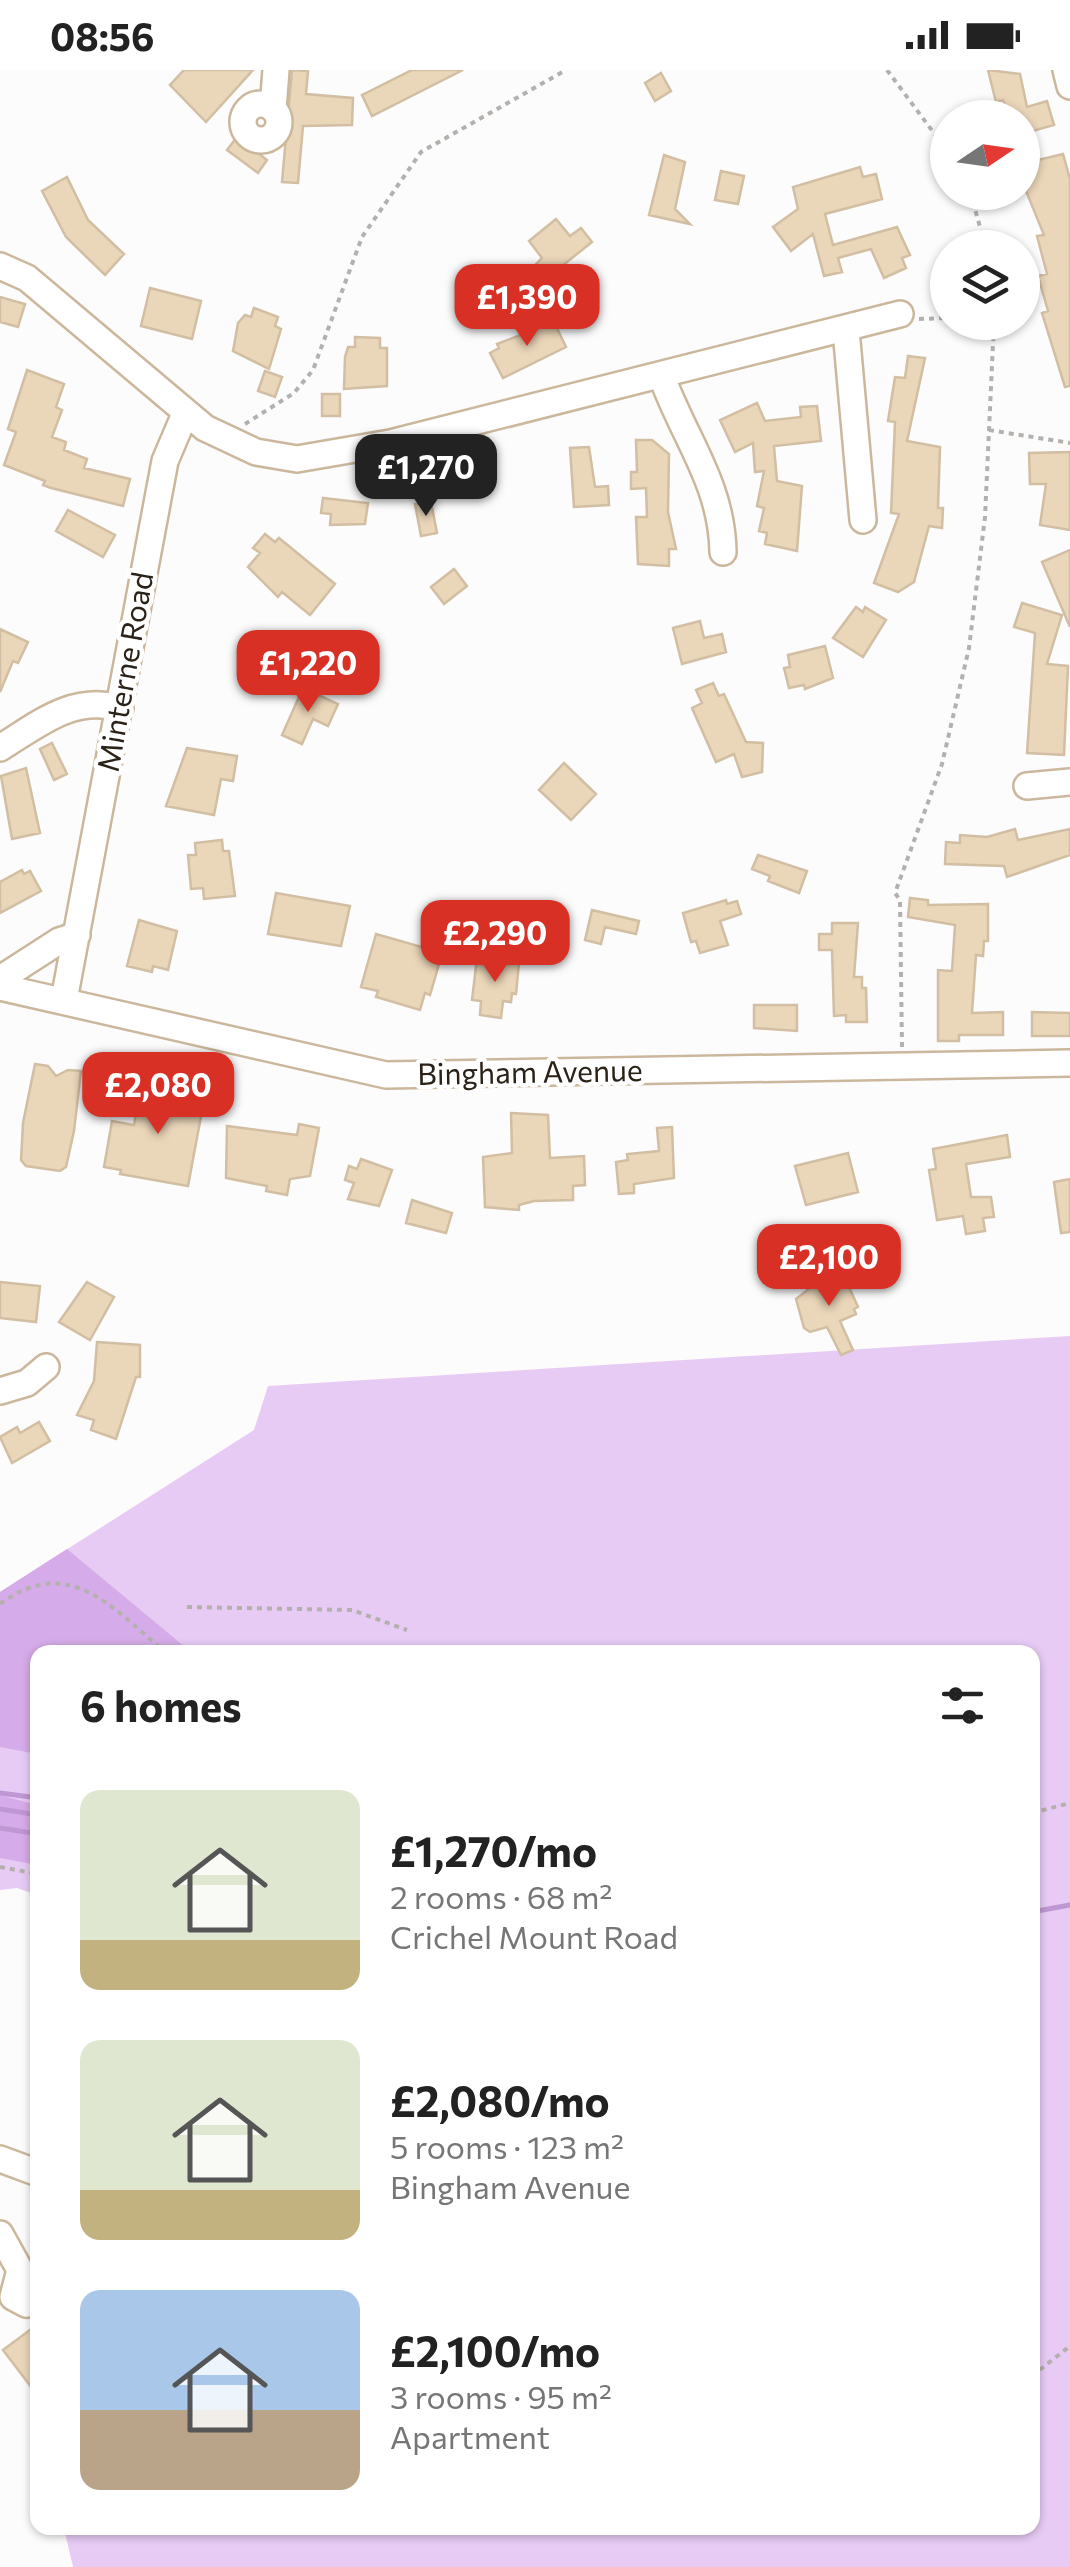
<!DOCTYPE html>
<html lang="en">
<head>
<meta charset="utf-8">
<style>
  body { margin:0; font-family:Commissioner,sans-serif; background:#f6f6f6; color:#222; height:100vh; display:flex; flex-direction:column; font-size:38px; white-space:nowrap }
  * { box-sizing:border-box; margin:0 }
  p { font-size:32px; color:#767676 }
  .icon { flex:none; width:55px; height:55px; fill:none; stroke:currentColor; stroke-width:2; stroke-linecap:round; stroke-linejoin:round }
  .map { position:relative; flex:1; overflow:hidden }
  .side { position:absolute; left:30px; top:1575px; width:1010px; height:890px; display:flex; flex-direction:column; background:#fff; border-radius:20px; box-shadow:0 2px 8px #0004 }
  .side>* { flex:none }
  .needle { width:65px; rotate:77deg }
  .fabs { position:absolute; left:930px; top:30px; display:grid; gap:20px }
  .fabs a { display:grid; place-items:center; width:110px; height:110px; border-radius:50%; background:#fff; box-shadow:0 2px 8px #0004; font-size:50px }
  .price { position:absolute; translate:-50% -85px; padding:0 22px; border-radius:20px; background:#d93025; color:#fff; font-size:32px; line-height:65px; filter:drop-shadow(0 2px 5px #0008) }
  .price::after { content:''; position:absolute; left:50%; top:60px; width:30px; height:22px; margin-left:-15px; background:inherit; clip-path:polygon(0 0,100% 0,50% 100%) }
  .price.selected { background:#222; color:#fff }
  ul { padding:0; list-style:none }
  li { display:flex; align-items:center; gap:30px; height:250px; padding:0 50px }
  li span { display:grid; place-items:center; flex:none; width:280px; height:200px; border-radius:20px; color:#555 }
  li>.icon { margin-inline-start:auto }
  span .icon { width:120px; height:120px; fill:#fffc; stroke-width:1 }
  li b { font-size:42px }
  h2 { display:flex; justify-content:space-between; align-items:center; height:120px; padding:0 50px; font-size:42px }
  .status { display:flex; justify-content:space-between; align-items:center; height:70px; padding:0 50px; background:#fff; direction:ltr }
  .status svg { height:28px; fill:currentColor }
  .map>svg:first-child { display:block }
  .green { fill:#e7cbf5 }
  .forest { fill:#d5ace9 }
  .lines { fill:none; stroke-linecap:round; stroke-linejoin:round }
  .stream { stroke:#bf97d3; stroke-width:5 }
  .building { fill:#ead6b9; stroke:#d2bea2; stroke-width:2.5 }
  .minor-casing { stroke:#cbb89c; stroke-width:30 }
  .path { stroke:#b3b0ad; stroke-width:4; stroke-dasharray:5 5; stroke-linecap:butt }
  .minor { stroke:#fff; stroke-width:25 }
  .labels { text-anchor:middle; stroke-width:9; stroke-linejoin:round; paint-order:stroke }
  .street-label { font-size:30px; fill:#2a2218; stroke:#fff }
</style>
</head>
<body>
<div class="status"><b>08:56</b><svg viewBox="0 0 49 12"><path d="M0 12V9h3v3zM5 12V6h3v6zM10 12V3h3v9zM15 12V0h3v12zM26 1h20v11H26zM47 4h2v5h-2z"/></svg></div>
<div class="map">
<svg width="1070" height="2497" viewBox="0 0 1070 2497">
  <rect width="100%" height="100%" fill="#fcfcfc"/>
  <path class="green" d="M 1070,1266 L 1070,2497 L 73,2497 L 64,2458 L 1032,2458 L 1032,1582 L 38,1582 L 37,1825 L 17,1818 L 0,1820 L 0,1522 L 254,1360 L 268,1316 Z"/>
  <path class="forest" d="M 67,1479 L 191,1582 L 38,1582 L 37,1684 L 0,1677 L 0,1522 Z
    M 0,1725 L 37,1735 L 37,1795 L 0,1788 Z"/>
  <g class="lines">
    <path class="stream" d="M 0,1723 L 38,1728
      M 0,1739 L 38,1745
      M 0,1758 L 38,1764
      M 1032,1842 L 1070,1835"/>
  </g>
  <path class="building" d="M 184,0 L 253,0 L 206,52 L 170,15 Z
    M 292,0 L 308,1 L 306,24 L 353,28 L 352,55 L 303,56 L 298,113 L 282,112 Z
    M 412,0 L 463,0 L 372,46 L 362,25 Z
    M 988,0 L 1020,4 L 1027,37 L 1047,31 L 1054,55 L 1029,62 L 1038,90 L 1063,84 L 1070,109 L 1070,316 L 1065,317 L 1042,243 L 1048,241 L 1038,206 L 1047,204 L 1037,166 L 1044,165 L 1022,111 L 1022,48 L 1008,48 L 1003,30 L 996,32 Z
    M 661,3 L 671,21 L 655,31 L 645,13 Z
    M 237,67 L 267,90 L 258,103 L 227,80 Z
    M 664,85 L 685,92 L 675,139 L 690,154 L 649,145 Z
    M 860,97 L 863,107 L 876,104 L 882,129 L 825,144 L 833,175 L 897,157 L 910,185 L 902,188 L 906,198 L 884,208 L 871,179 L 838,188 L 842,202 L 824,206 L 813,164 L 791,181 L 773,157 L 798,139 L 793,117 Z
    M 721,101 L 744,106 L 738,134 L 715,130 Z
    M 67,107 L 88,150 L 124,184 L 105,205 L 66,167 L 42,121 Z
    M 556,149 L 570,166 L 581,158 L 592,172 L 547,208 L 536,194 L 542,188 L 529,171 Z
    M 150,218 L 201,231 L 192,269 L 141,256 Z
    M 0,227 L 25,234 L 18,257 L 0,252 Z
    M 254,238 L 278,247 L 275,256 L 281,259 L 269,299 L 233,281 L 238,253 L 245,245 L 251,247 Z
    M 554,252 L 566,277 L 503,308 L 490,283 L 499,278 L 497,274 Z
    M 355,267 L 380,268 L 380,278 L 387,278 L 387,316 L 344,319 L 345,287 L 348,277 L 355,277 Z
    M 908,286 L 925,288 L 907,371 L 940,377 L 938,438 L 943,438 L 942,458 L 929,456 L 914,512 L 898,522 L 874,513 L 899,444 L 891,443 L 895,352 L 888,351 L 895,307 L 905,308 Z
    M 27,300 L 64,314 L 56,337 L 62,340 L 52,367 L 66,372 L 64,380 L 87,389 L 84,398 L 130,409 L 123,436 L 51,418 L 43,415 L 45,411 L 4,395 L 16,362 L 8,359 Z
    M 265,301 L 282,307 L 275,327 L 258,321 Z
    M 322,324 L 340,324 L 340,346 L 322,346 Z
    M 757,333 L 765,351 L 801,347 L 800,337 L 817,336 L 821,371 L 774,376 L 777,411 L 802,416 L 797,481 L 765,474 L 767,463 L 759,461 L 764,438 L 757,436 L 764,401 L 755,402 L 753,373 L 735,382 L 720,350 Z
    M 636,370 L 652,370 L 669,384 L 668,442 L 676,479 L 669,479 L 669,496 L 638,494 L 636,447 L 647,447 L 646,418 L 631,419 L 631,402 L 637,402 Z
    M 589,377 L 595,417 L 608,416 L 609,435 L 574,437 L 570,378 Z
    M 1070,382 L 1070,460 L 1040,455 L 1046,414 L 1030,414 L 1029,383 Z
    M 464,385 L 471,416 L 441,423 L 434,391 Z
    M 323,428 L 368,433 L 365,454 L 330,455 L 331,444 L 321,443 Z
    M 431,432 L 437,463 L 421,466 L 415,434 Z
    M 68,440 L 115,465 L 103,487 L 56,461 Z
    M 265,464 L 275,472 L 279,468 L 335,514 L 310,545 L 282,522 L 278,527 L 248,497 L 260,483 L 253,478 Z
    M 1070,480 L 1070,557 L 1042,492 Z
    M 454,499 L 467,516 L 444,534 L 431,517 Z
    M 1022,533 L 1062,545 L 1047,594 L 1068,596 L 1064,685 L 1027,683 L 1035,563 L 1014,557 Z
    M 856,537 L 863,542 L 865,537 L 886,550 L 863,587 L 833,568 Z
    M 700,551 L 704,568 L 722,564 L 726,582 L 682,594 L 673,558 Z
    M 0,559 L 28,572 L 18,593 L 13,591 L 0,622 Z
    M 825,576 L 833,608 L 805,619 L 804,615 L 789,618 L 784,598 L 790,597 L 788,585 Z
    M 713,613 L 719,626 L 724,624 L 746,672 L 763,673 L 762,702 L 742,707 L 734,684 L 716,692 L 692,638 L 702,633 L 696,620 Z
    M 303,618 L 338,634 L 328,656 L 313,649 L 302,674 L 282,665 Z
    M 52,673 L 67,704 L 54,710 L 40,679 Z
    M 187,678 L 237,686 L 233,711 L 221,709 L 214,745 L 166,736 Z
    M 564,693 L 596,724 L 571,750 L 539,720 Z
    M 26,698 L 40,763 L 12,769 L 1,706 Z
    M 1015,759 L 1018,770 L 1070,759 L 1070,785 L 1007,807 L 1004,796 L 945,794 L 946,772 L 960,773 L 960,765 L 987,767 Z
    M 222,770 L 223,781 L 229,781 L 235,826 L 204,829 L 203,818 L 191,819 L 188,785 L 196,785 L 195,773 Z
    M 758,785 L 807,801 L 799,823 L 768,811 L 770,806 L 752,799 Z
    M 22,800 L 24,804 L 30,801 L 41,821 L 0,843 L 0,812 Z
    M 276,823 L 350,836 L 341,876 L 268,864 Z
    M 910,828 L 928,830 L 928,835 L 988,834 L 988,871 L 984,871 L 983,886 L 976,885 L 972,943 L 1003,942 L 1003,965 L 959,965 L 959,971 L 938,971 L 938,900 L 952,901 L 955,855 L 908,847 Z
    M 726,830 L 727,834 L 737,831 L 741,844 L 720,851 L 728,875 L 700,883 L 696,871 L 691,872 L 683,843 Z
    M 592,840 L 639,851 L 636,864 L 605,857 L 601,874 L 585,870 Z
    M 139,850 L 177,861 L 168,900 L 153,896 L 152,902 L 127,896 Z
    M 832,853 L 858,853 L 854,907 L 862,907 L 862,918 L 866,918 L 867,952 L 846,952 L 846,945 L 834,946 L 832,880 L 819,880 L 819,864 L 832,864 Z
    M 376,864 L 429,879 L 428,883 L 441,887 L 430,925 L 425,923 L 420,940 L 376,927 L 378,921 L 361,917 Z
    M 477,888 L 519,893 L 516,924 L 512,923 L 511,932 L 503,931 L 501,948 L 480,945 L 481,931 L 472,930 Z
    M 754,935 L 797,935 L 797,961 L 754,958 Z
    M 1032,942 L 1070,943 L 1070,966 L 1032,966 Z
    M 35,994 L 48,996 L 56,1006 L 68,1000 L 81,1001 L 74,1061 L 66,1097 L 60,1101 L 26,1096 L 21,1090 L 23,1053 Z
    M 141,1014 L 205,1025 L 188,1116 L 120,1104 L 121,1100 L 104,1097 L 112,1051 L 134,1055 Z
    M 511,1043 L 548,1045 L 550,1088 L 584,1086 L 585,1115 L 573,1116 L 573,1130 L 534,1131 L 519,1135 L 519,1140 L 485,1137 L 483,1087 L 512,1083 Z
    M 299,1054 L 319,1058 L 310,1106 L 290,1109 L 287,1125 L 266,1121 L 267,1116 L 226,1108 L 227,1056 L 297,1065 Z
    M 672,1057 L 674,1108 L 634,1114 L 634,1123 L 619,1124 L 616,1092 L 628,1090 L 627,1084 L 659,1081 L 657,1058 Z
    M 1007,1065 L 1010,1087 L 966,1094 L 971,1127 L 991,1127 L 994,1147 L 983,1148 L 985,1161 L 966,1164 L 963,1146 L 937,1150 L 929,1100 L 936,1099 L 933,1079 Z
    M 848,1083 L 858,1122 L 806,1135 L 795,1096 Z
    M 361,1089 L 392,1100 L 379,1136 L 348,1129 L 354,1113 L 345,1110 L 349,1096 L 357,1099 Z
    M 1070,1109 L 1070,1162 L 1061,1163 L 1054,1112 Z
    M 412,1130 L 452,1143 L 446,1163 L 406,1153 Z
    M 828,1204 L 836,1209 L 844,1206 L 858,1237 L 854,1239 L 856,1244 L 840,1251 L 853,1280 L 841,1285 L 827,1257 L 810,1262 L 804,1258 L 796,1229 Z
    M 0,1212 L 40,1216 L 36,1252 L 0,1248 Z
    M 87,1212 L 114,1227 L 90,1270 L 59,1252 Z
    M 97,1272 L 140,1275 L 140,1307 L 136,1307 L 116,1369 L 91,1360 L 94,1350 L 77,1345 L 94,1311 Z
    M 39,1352 L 50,1371 L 12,1393 L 0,1367 L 17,1357 L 20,1363 Z
    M 38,2254 L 38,2326 L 3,2280 Z"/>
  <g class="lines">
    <defs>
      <path id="minor" d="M 1066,0 L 1070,16
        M243 52a18 18 0 1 1 36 0a18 18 0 1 1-36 0Z
        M 273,39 L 276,0
        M 0,196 L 27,208 L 205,358 L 256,382 L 297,389 L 390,373 L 900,244
        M 846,260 L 863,450
        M 662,307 C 684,368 722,414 723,482
        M 0,678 C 39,654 72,625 120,638
        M 1027,716 L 1070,712
        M 0,909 L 59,871 L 77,865
        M 0,917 L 386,1005 L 1070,993
        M 64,930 L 165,391 L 185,344
        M 0,1321 L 27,1313 L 46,1297
        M 0,2089 L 38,2103
        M 0,2164 L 20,2200 L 34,2213 L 35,2228 L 26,2234 L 13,2227 L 20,2200"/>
    </defs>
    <use href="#minor" class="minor-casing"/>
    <path class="path" d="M 887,0 L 948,82
      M 970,122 L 986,178
      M 919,249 L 948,248
      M 245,354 L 294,323 L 313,300 L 362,167 L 421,82 L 566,0
      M 989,360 L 1070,373
      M 902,977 L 900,830 L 895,823 L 942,694 L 969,578 L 985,447 L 994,252
      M 0,1534 C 70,1483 112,1538 165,1582
      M 187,1537 L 352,1540 L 407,1560
      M 1032,1743 L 1070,1733
      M 0,1797 L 38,1804
      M 1032,2306 L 1070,2276"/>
    <use href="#minor" class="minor"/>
  </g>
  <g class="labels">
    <g class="street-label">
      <text transform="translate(126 602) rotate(-80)" y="10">Minterne Road</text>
      <text transform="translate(530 1003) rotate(-1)" y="10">Bingham Avenue</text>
    </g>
  </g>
</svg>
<div class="fabs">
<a><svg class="needle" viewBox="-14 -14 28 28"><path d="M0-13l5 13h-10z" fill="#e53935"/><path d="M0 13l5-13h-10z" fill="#767676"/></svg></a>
<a><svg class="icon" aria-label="layers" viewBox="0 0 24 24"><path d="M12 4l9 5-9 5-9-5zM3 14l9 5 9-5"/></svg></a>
</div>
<b class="price" style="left:527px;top:279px">£1,390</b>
<b class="price selected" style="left:426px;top:449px">£1,270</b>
<b class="price" style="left:308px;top:645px">£1,220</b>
<b class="price" style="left:495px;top:915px">£2,290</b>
<b class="price" style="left:158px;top:1067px">£2,080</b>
<b class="price" style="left:829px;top:1239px">£2,100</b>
<section class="side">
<h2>6 homes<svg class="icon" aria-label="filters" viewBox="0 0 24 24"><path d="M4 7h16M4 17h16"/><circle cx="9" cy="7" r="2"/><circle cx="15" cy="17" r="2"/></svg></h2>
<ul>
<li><span style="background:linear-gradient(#dfe7d0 75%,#c2b280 0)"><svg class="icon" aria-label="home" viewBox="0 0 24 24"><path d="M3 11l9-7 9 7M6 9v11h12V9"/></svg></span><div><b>£1,270/mo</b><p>2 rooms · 68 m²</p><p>Crichel Mount Road</p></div></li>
<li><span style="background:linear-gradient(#dfe7d0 75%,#c2b280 0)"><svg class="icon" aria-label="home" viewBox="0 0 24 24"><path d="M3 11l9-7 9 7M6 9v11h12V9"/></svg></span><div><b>£2,080/mo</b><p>5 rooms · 123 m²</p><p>Bingham Avenue</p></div></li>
<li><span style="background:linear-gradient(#a9c7e8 60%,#b9a48a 0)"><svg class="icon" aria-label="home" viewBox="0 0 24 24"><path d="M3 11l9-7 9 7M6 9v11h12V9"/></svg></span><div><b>£2,100/mo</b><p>3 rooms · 95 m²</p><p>Apartment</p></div></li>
</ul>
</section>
</div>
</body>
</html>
